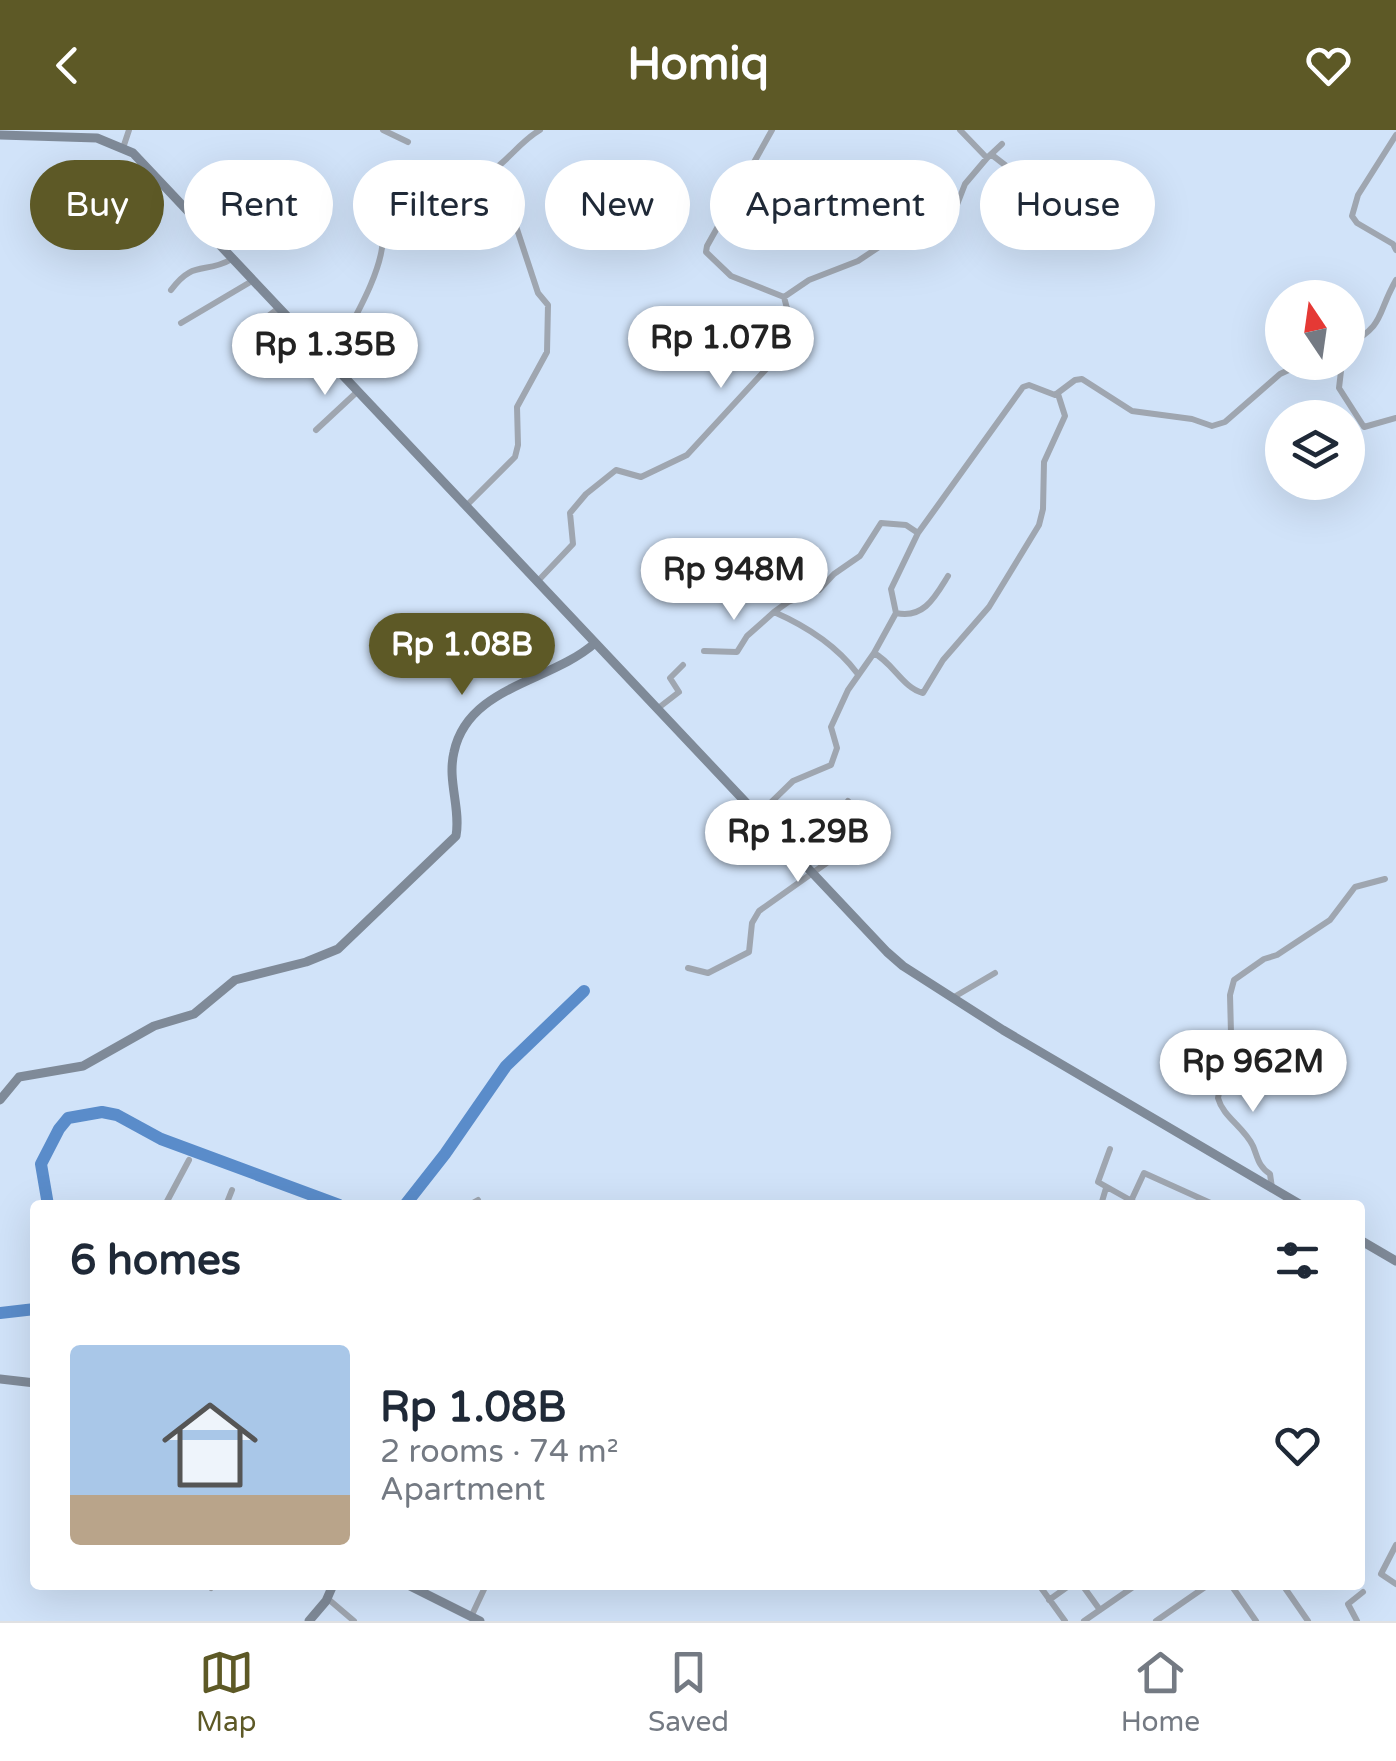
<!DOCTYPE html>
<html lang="en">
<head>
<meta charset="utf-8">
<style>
  body { margin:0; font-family:"Varela Round",sans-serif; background:#f6f6f7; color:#1f2937; height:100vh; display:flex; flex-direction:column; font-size:38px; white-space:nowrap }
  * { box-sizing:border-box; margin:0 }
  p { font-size:32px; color:#747a83 }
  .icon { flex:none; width:55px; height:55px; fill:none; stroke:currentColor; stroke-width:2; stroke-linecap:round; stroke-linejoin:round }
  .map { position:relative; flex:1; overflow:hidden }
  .sheet { position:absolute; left:30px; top:1070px; width:1335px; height:390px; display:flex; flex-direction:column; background:#fff; border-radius:10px; box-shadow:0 10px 40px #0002 }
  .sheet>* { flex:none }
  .banner { position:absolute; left:30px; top:30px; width:1338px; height:90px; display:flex; gap:20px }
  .needle { width:65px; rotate:347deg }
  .fabs { position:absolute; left:1265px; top:150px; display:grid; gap:20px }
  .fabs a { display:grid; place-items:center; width:100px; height:100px; border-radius:50%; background:#fff; box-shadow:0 10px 40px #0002; font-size:50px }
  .price { position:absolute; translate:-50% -85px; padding:0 22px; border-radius:35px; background:#fff; color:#222; font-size:32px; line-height:65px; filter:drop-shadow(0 2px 5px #0008) }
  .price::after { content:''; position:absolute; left:50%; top:60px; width:30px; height:22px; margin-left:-15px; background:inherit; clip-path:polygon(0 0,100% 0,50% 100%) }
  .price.active { background:#5d5926; color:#fff }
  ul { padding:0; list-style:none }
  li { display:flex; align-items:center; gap:30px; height:250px; padding:0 40px }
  li span { display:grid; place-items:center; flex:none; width:280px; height:200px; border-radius:10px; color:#555 }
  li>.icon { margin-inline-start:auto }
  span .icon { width:120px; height:120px; fill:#fffc; stroke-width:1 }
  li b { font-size:42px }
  h2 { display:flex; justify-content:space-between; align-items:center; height:120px; padding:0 40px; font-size:42px }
  .tag { padding:0 35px; border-radius:45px; background:#fff; box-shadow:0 10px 40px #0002; font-size:35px; line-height:90px }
  .tag.active { background:#5d5926; color:#fff }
  header { display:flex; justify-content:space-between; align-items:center; height:130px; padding:0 40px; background:#5d5926; color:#fff; font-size:45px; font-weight:700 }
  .menu { display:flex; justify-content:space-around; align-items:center; height:140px; border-top:2px solid #e0e1e3; background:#fff; font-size:28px; color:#747a83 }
  .menu a { display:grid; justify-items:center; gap:5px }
  .menu .active { color:#5d5926 }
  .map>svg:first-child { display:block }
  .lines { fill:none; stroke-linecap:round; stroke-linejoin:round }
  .river { stroke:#5a8cca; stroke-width:12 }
  .street { stroke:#9fa6b0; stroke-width:6 }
  .secondary { stroke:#7f8a98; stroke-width:9 }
</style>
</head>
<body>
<header><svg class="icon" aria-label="back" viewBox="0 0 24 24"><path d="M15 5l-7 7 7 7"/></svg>Homiq<svg class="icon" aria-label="heart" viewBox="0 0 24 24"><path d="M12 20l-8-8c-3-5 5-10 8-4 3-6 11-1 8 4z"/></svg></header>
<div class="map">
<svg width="1396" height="1491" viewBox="0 0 1396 1491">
  <rect width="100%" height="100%" fill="#d1e3f9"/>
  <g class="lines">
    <path class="river" d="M 48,1075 L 41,1034 L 59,999 L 68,988 L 102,982 L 117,985 L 161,1009 L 339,1075
      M 405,1075 L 445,1024 L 506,936 L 584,861
      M 0,1183 L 35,1179"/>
    <path class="street" d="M 383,0 L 408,12
      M 772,0 L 707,116 L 706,122 L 731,146 L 784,167 L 809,150 L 858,131 L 900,103 L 947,92 L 953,85 L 965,54 L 987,28 L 960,0
      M 1396,5 L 1358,65 L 1352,86 L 1357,93 L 1393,114 L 1396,120
      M 123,18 L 129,0
      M 992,25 L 1005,35
      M 987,28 L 1002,14
      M 171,160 C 194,129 204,145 232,129
      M 181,193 L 252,151
      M 255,196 L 279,178
      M 1348,215 C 1386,194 1376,185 1396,150
      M 331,232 C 349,197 385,141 383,103 C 395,88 423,42 441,43 C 458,44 470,53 487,44 C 506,34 519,12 540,0
      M 1337,232 L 1341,241 L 1339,258 L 1364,297 L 1396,288
      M 316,300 L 358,261
      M 466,376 L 515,327 L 518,315 L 517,277 L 547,222 L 548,175 L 538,163 L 509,75 L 490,43
      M 537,452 L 573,414 L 570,383 L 586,364 L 616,340 L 641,347 L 687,325 L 792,211 L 794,205 L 784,167
      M 896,483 C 924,489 935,467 948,446
      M 704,521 L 737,522 L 747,506 L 774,482
      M 874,523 C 893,533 903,558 923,563 L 943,530 L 989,477 L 1039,395 L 1043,379 L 1044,332 L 1065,286 L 1058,264
      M 857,543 C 836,515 806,496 774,482 L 788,472 L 819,460 L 834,444 L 860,426 L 881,393 L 906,395 L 918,403
      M 657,579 L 679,562 L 670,548 L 683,535
      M 758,685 L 793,651 L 831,635 L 837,618 L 831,597 L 848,560 L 874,523 L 896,483 L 891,459 L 918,403 L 1023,257 L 1029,255 L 1055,265 L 1075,250 L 1082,249 L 1132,281 L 1192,289 L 1212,296 L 1225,292 L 1280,244 L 1306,232
      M 688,838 L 708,843 L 749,822 L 752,793 L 759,781 L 835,727 L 832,694 L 848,671
      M 954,867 L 995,843
      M 1110,1019 L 1098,1052 L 1139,1075
      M 1272,1058 L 1270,1044 C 1258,1036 1258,1028 1253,1016 C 1244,997 1223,987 1218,968 L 1231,903 L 1230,865 L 1234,850 L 1264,829 L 1277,825 L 1330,790 L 1355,757 L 1385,749
      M 1131,1071 L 1144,1043 L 1215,1075
      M 165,1075 L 189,1030
      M 226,1075 L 232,1060
      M 469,1075 L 478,1070 L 480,1075
      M 1101,1075 L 1106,1058
      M 1396,1415 L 1381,1444 L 1396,1454
      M 1039,1455 L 1065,1491
      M 1082,1455 L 1100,1480
      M 1231,1455 L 1256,1491
      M 1283,1455 L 1308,1491
      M 211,1458 L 213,1455
      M 327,1468 L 354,1491
      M 1049,1470 L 1070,1455
      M 471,1487 L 486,1455
      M 1084,1491 L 1136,1455
      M 1156,1491 L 1208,1455
      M 1357,1491 L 1348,1474 L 1363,1462"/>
    <path class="secondary" d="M 0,5 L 97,8 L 133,23 L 887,822 L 903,836 L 1003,900 L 1301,1075
      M 0,970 L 19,947 L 83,936 L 154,896 L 194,884 L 235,850 L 306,832 L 338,819 L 456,706 C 461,678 447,651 454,622 C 468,556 551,552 595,513
      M 1360,1110 L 1396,1131
      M 0,1249 L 35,1253
      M 408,1455 L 480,1491
      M 309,1491 L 326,1471 L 333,1455"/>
  </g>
</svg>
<div class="fabs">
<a><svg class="needle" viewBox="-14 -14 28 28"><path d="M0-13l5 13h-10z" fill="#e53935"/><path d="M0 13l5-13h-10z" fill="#747a83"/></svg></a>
<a><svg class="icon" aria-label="layers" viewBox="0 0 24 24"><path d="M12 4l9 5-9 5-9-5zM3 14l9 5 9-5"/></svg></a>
</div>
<b class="price" style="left:721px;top:261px">Rp 1.07B</b>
<b class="price" style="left:325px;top:268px">Rp 1.35B</b>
<b class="price" style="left:734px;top:493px">Rp 948M</b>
<b class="price active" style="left:462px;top:568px">Rp 1.08B</b>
<b class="price" style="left:798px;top:755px">Rp 1.29B</b>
<b class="price" style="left:1253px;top:985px">Rp 962M</b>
<div class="banner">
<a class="tag active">Buy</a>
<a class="tag">Rent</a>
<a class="tag">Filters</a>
<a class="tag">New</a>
<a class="tag">Apartment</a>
<a class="tag">House</a>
</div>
<section class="sheet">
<h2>6 homes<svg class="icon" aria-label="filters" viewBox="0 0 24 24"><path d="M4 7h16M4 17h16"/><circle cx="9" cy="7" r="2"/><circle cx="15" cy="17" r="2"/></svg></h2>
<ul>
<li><span style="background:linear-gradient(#a9c7e8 75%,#b9a48a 0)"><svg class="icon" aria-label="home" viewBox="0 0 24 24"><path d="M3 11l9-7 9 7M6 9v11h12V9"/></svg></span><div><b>Rp 1.08B</b><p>2 rooms · 74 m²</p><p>Apartment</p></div><svg class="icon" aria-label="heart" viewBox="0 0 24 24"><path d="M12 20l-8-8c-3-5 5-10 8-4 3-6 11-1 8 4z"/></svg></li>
</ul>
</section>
</div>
<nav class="menu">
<a class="active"><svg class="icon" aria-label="map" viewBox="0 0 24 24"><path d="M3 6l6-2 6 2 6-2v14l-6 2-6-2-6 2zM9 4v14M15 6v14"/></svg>Map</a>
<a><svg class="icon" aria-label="saved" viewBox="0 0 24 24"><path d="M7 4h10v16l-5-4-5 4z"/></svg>Saved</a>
<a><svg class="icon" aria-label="home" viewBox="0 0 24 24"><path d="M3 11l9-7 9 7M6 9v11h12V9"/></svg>Home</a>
</nav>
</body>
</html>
